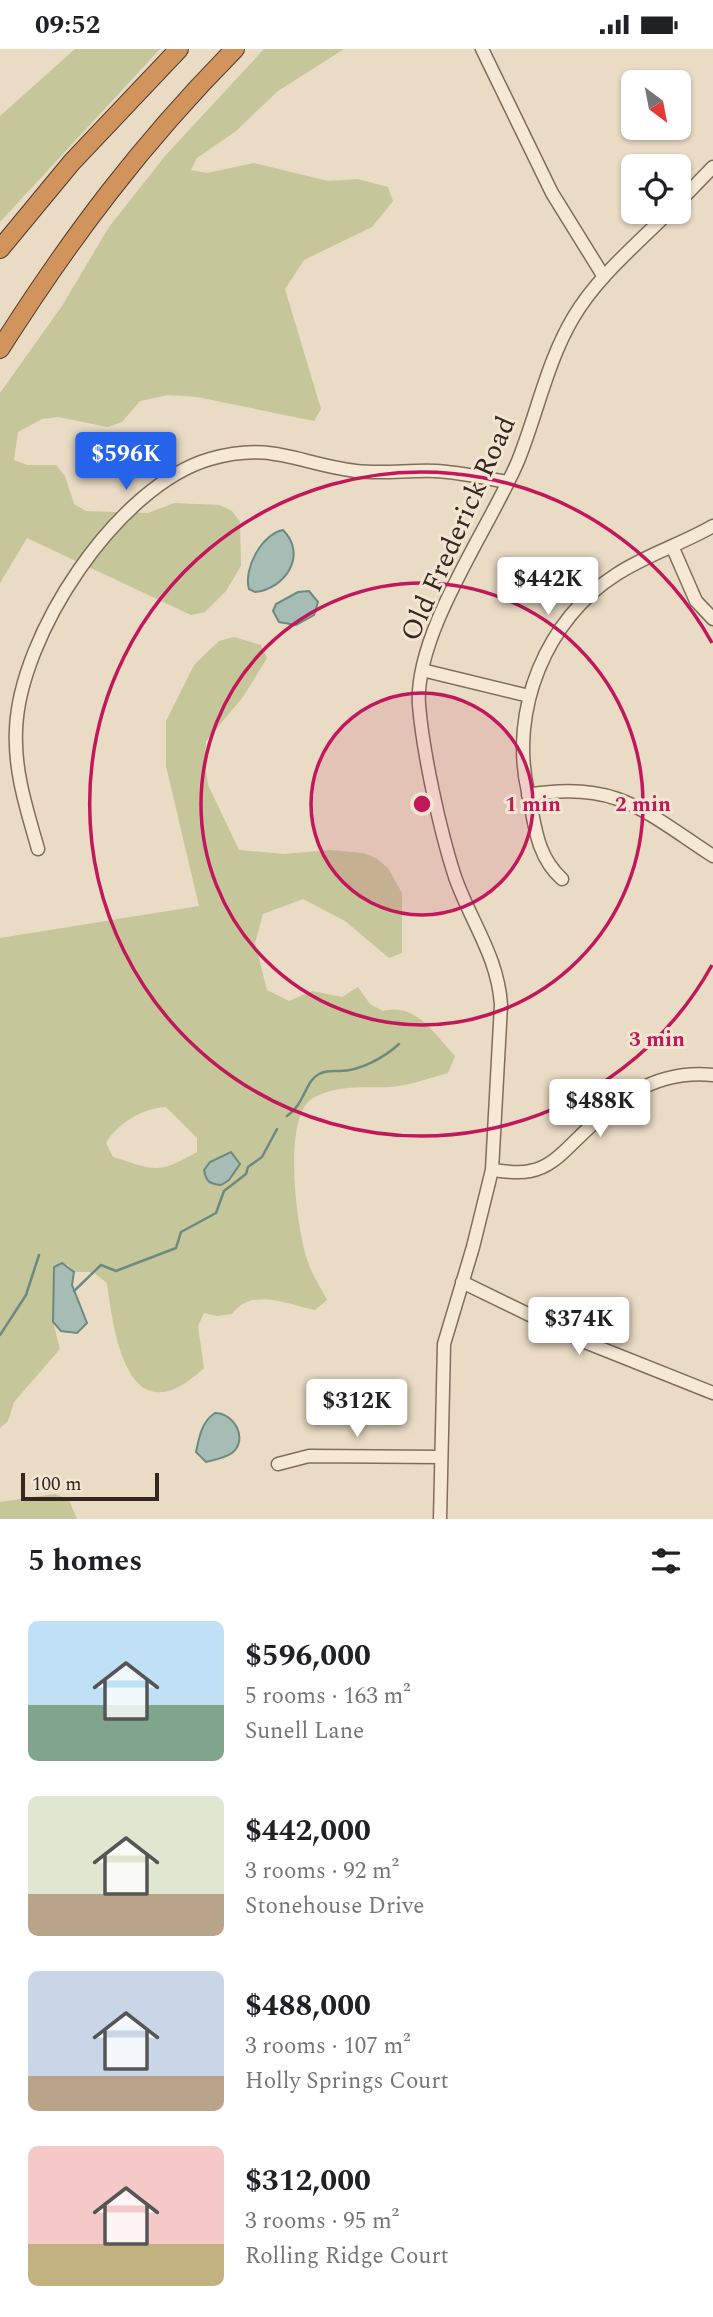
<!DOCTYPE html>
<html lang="en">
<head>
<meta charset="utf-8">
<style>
  body { margin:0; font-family:Spectral,serif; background:#f2f2f2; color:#202124; height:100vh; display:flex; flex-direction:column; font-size:26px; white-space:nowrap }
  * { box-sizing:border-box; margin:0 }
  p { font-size:23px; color:#757577 }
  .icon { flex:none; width:38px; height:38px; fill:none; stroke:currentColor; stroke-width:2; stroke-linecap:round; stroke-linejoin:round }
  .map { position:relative; height:1470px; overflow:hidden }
  .details { display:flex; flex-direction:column; background:#fff; flex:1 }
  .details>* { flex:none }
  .needle { width:46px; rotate:148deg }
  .buttons { position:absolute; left:621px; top:21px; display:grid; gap:14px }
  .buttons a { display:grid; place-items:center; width:70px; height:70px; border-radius:10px; background:#fff; box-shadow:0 2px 5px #0004; font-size:35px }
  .scale { position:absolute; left:21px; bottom:18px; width:138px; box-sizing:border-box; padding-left:7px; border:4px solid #34271f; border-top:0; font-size:19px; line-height:24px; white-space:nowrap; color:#34271f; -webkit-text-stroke:5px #f2e6d3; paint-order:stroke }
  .price { position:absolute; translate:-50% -60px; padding:0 16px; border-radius:7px; background:#fff; color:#222; font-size:23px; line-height:46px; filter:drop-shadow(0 2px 4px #0008) }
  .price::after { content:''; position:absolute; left:50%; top:42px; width:21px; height:16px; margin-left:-10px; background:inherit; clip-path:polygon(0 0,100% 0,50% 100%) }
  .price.active { background:#2563eb; color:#fff }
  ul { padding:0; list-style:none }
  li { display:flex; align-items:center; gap:21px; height:175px; padding:0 28px }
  li span { display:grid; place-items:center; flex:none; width:196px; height:140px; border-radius:10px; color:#555 }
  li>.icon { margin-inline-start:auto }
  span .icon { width:84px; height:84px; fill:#fffc; stroke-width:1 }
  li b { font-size:30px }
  h2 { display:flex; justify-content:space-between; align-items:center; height:84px; padding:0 28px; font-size:30px }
  .status { display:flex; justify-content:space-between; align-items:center; height:49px; padding:0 35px; background:#fff; direction:ltr }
  .status svg { height:19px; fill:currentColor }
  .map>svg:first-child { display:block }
  .green { fill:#c5c699; fill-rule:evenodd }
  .water { fill:#a5bdb4; stroke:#6d8a81; stroke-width:2 }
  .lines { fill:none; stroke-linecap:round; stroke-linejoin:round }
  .stream { stroke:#6d8a81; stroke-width:2.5 }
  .minor-casing { stroke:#826d5c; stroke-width:15 }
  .highway-casing { stroke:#503c30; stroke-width:20 }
  .minor { stroke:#f5e9d6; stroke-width:12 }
  .highway { stroke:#d1945c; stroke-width:18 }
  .ring { fill:none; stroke:#c2185b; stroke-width:3.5 }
  .labels { text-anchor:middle; stroke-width:6; stroke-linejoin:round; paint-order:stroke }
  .street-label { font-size:28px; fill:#34271f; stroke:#f2e6d3 }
  .centre { fill:#c2185b; stroke:#f2e6d3; stroke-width:3.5 }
  .ring-label { font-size:21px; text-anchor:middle; font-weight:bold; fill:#c2185b; stroke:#f2e6d3; stroke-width:6; stroke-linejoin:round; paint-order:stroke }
</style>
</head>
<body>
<div class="status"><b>09:52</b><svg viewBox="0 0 49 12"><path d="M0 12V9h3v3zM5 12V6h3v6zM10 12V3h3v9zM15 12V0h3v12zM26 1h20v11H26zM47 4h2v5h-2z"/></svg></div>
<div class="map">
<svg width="713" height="1470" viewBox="0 0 713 1470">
  <rect width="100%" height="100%" fill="#e9dbc4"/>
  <path class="green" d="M 75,0 L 160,0 L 0,173 L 0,67 Z
    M 264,0 L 344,0 L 278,42 L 236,82 L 197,109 L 191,121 L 207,124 L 254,114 L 328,132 L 357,130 L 388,138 L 393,152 L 372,178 L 304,211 L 285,240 L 321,360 L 314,372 L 197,348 L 168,346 L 140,352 L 122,373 L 108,378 L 58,368 L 42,370 L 18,383 L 14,411 L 27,416 L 56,416 L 65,427 L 74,455 L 86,462 L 148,464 L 174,454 L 219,456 L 232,462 L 240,473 L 241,517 L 226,542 L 205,563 L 191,566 L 27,489 L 0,534 L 0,344 L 62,257 L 109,178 L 165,107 Z
    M 234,588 L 261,596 L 267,609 L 243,648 L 206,692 L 205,715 L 208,736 L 239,801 L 284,805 L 330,801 L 363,804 L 376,809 L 388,819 L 402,844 L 402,904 L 389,909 L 345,872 L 303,850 L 263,865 L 255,894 L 267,941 L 289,952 L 312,942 L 342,948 L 358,938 L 370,955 L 383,962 C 416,953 434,985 455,1007 L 448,1024 C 429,1029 409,1037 390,1038 C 363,1039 338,1035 313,1049 C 281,1067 297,1184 308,1213 C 312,1226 321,1239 327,1251 L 315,1261 C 286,1255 252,1238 232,1265 L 217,1267 L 204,1264 L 198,1277 L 204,1319 C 129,1390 114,1288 107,1234 L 93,1223 L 74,1223 L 67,1215 L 53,1273 L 60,1300 L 14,1353 L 8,1372 L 0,1379 L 0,889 L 199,857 L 166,717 L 166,672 L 194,616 L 219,592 ZM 166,1058 L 197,1089 L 197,1103 C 157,1126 155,1121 113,1108 L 106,1094 C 118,1074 143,1059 166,1058 Z
    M 55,1445 L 69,1451 L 77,1470 L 0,1470 L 0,1453 Z"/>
  <path class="water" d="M 283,481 C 308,506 285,540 255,543 L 249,540 C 243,520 262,485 283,481 Z
    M 309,542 L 318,553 L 314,566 L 296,576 L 279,573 L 273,562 L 276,555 L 298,543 Z
    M 231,1103 L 240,1115 L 229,1131 L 221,1136 C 210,1135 206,1133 204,1121 L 210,1113 Z
    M 62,1214 L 74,1223 L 72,1236 L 87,1274 L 77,1284 L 61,1282 L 53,1273 L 54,1218 Z
    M 215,1364 C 234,1364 249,1390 232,1404 C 225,1409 214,1411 206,1413 L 196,1403 C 199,1388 202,1372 215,1364 Z"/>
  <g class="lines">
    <path class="stream" d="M 287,1067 C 305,1055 305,1032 319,1025 C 326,1021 333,1022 340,1022 C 360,1022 385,1008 399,995
      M 74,1242 L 101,1216 L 116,1222 L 176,1199 L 181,1183 L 216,1164 L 224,1142 L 246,1125 L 248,1118 L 262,1108 L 277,1080
      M 0,1286 L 26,1246 L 39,1206"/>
    <defs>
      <path id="minor" d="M 482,0 L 552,144 L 604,228
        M 679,153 L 713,118
        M 672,497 L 696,552 L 713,570
        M 422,621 L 529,647
        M 528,746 C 616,731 644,762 713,807
        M 38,800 C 27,761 14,723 16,681 C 19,587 117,437 210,410 C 273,392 298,415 356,422 C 382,425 409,421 435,422 C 460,423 484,429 508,433
        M 562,830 C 536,807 535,775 528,743 C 509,661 546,570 617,525 C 648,505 682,495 713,477
        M 492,1121 C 504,1122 518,1125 530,1122 C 548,1119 561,1106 574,1093 C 615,1053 652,1020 713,1026
        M 462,1233 L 585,1293 L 713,1344
        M 278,1415 L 309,1407 L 441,1408
        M 440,1470 L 444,1295 L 473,1198 L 492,1121 L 501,956 C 498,908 471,873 455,828 C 440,782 423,704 419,656 C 414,584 489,480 518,412 C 537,365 547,313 573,269 C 597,228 636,196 669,163"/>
      <path id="highway" d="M 0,200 L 72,113 L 179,0
        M 0,300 C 71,188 142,94 235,0"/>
    </defs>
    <use href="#minor" class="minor-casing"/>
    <use href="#highway" class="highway-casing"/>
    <use href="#minor" class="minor"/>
    <use href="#highway" class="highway"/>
  </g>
  <circle cx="422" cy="755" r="111" fill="#c2185b" fill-opacity=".12"/>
  <g class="ring">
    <circle cx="422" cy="755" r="111"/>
    <circle cx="422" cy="755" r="221"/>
    <path d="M712 916A332 332 0 1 1 712 594"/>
  </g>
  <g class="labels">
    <g class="street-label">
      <text transform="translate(457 479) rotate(-66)" y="10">Old Frederick Road</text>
    </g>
  </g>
  <circle cx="422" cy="755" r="10" class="centre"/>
  <g class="ring-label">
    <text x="533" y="762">1 min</text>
    <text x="643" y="762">2 min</text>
    <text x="657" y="997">3 min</text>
  </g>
</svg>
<div class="buttons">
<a><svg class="needle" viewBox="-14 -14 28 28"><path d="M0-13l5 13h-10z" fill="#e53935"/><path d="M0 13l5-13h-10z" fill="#757577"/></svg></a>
<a><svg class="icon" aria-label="locate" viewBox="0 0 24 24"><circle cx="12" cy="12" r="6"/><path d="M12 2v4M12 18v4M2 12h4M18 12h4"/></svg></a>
</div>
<div class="scale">100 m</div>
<b class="price active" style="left:126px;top:443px">$596K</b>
<b class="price" style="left:548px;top:568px">$442K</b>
<b class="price" style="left:600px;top:1090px">$488K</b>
<b class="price" style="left:579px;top:1308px">$374K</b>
<b class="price" style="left:357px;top:1390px">$312K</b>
</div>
<section class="details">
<h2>5 homes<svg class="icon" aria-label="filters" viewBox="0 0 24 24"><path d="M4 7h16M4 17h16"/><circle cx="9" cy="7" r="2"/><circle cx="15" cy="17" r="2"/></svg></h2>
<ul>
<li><span style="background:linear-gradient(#bfe0f5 60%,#7fa58c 0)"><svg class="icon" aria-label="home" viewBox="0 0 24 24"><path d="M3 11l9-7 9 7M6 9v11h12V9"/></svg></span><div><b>$596,000</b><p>5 rooms · 163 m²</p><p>Sunell Lane</p></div></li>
<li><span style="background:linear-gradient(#dfe7d0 70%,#b9a48a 0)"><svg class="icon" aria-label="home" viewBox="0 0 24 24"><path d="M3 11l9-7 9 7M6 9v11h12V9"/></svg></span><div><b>$442,000</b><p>3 rooms · 92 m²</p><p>Stonehouse Drive</p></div></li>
<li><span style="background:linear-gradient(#c9d6e8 75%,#b9a48a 0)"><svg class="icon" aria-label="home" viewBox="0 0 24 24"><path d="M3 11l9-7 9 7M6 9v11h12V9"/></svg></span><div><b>$488,000</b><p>3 rooms · 107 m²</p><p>Holly Springs Court</p></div></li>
<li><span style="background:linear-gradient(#f6c9c9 70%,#c2b280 0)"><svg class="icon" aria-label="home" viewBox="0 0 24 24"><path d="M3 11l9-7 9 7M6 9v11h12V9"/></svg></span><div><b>$312,000</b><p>3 rooms · 95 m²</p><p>Rolling Ridge Court</p></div></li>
</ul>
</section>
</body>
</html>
